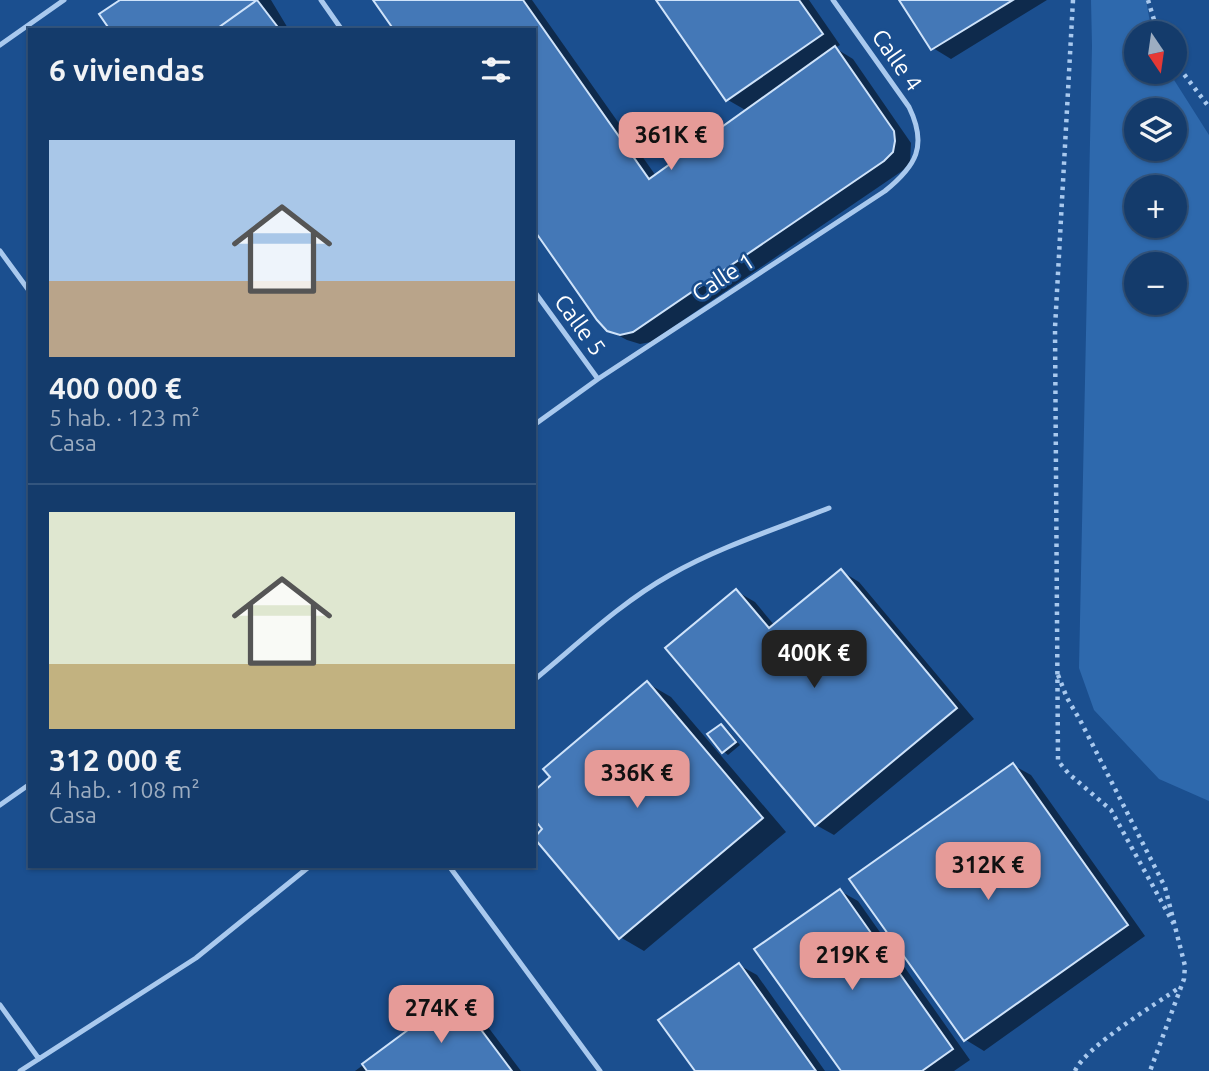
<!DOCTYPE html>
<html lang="es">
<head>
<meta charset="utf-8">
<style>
  body { margin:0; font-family:Ubuntu,sans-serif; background:#214673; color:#f1f3f6; height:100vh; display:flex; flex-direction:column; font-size:26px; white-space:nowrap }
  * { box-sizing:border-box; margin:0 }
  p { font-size:23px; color:#9dadc1 }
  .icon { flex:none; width:38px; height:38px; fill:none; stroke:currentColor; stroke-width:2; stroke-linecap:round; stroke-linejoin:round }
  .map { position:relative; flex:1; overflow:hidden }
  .details { position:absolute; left:28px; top:28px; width:508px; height:840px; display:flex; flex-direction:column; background:#143b6b; border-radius:0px; box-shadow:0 2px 5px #0004,0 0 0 2px #33557e }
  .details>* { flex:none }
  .needle { width:46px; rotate:167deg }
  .buttons { position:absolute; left:1124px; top:21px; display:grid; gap:14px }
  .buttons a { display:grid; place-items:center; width:63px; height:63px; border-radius:50%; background:#143b6b; box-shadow:0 2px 5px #0004,0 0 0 2px #33557e; font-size:35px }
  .price { position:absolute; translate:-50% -60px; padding:0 16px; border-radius:14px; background:#e69b98; color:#111; font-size:23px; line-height:46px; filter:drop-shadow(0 2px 4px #0008) }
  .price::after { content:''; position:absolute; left:50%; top:42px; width:21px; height:16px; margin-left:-10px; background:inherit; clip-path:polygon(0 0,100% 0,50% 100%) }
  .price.current { background:#222; color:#fff }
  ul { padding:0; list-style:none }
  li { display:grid; align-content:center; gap:14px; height:371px; padding:0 21px }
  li+li { border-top:2px solid #33557e }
  li span { display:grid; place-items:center; height:217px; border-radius:0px; color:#555 }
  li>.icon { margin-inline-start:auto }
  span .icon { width:126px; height:126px; fill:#fffc; stroke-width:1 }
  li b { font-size:30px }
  h2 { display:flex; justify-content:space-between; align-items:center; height:84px; padding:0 21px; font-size:30px }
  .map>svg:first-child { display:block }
  .green { fill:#2e69ad; fill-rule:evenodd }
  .shadow { fill:#0007 }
  .building { fill:#4478b7; stroke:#cfe3fa; stroke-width:2 }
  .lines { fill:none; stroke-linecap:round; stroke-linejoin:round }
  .path { stroke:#a9c9ee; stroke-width:4.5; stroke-dasharray:3.5 5; stroke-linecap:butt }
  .lane { stroke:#a9c9ee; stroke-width:5 }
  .labels { text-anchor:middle; stroke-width:5; stroke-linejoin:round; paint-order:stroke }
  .street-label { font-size:23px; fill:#fff; stroke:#1b4f8f }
</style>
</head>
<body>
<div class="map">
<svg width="1209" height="1071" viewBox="0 0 1209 1071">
  <rect width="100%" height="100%" fill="#1b4f8f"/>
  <path class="green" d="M 1091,0 L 1146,0 L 1152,33 L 1136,33 L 1136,72 L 1169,72 L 1209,135 L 1209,801 L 1159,779 L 1094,710 L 1079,668 L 1092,46 ZM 1136,110 L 1174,110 L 1174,149 L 1136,149 ZM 1136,187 L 1174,187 L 1174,226 L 1136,226 ZM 1136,264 L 1174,264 L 1174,303 L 1136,303 Z"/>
  <path class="shadow" d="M 123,0 L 271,0 L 289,30 L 113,30 Z
    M 375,0 L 532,0 L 656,176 L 747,111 L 728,100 L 658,0 L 809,0 L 840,45 L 835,48 L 853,59 L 911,143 L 910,163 L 902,171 L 651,342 L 640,344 L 627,340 L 608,330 L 598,319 L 534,227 L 534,30 Z
    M 900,0 L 1047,0 L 951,59 L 933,48 Z
    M 841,571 L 859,582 L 974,719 L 834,835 L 816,825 L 736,591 L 755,602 L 775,626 Z
    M 647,683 L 671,697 L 786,832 L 644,951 L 620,937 L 534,816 L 534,794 Z
    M 721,726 L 727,729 L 740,745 L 728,755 L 723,751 Z
    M 1013,765 L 1031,775 L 1145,936 L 984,1051 L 966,1040 L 851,879 Z
    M 840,891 L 858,901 L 970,1060 L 954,1071 L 844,1071 Z
    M 739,965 L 757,975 L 825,1071 L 697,1071 Z
    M 455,997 L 473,1007 L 521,1071 L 355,1071 Z"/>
  <path class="building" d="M 120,0 L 257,0 L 215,30 L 110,30 L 99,14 Z
    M 257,0 L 280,30 L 215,30 Z
    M 373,0 L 523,0 L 649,179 L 835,46 L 894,131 L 895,141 L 893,152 L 884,161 L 633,332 L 620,335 L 607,331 L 597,320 L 534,230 L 534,30 L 394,30 Z
    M 656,0 L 799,0 L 823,34 L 726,101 Z
    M 899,0 L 1013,0 L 931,50 Z
    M 841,569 L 957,708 L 815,826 L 665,648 L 736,589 L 769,628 Z
    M 647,681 L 763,818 L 619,939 L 534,838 L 542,829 L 534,819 L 534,791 L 550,777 L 543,769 Z
    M 721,724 L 736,742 L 722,753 L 707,734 Z
    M 1013,763 L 1128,925 L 964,1041 L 849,879 Z
    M 840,889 L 953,1049 L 922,1071 L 841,1071 L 754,949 Z
    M 739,963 L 816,1071 L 695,1071 L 658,1020 Z
    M 455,995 L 512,1071 L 367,1071 L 362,1064 Z"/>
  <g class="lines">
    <path class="path" d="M 1073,0 L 1055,328 L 1058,761 L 1069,774 L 1111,810 L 1176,928
      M 1148,0 L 1158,33
      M 1174,61 L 1209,107
      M 1058,675 L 1067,698 L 1080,720 L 1165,887 L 1185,966 L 1184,979 L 1150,1071
      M 1075,1071 C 1086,1046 1155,1005 1180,987"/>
    <path class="lane" d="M 321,0 L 342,30
      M 0,45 L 64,0
      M 0,251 L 30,292
      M 534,291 L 598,379
      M 534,425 L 598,379 L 885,191 C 916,166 928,146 909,107 L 833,0
      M 534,680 C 578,644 620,603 670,575 C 719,547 776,529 829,508
      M 0,805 L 30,784
      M 449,866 L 600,1071
      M 0,1005 L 39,1059
      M 20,1071 L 196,958 L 310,866"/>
  </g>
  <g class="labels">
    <g class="street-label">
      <text transform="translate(897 60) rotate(55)" y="8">Calle 4</text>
      <text transform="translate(723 277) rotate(-33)" y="8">Calle 1</text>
      <text transform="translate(580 325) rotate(54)" y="8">Calle 5</text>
    </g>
  </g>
</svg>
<div class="buttons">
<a><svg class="needle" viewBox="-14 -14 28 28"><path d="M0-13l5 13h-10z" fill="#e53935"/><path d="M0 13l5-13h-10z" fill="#9dadc1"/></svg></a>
<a><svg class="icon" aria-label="layers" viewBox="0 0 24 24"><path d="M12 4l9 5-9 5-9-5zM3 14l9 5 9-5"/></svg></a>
<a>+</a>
<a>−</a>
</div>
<b class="price" style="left:671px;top:172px">361K €</b>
<b class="price current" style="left:814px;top:690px">400K €</b>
<b class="price" style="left:637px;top:810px">336K €</b>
<b class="price" style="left:988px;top:902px">312K €</b>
<b class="price" style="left:852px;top:992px">219K €</b>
<b class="price" style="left:441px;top:1045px">274K €</b>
<section class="details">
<h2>6 viviendas<svg class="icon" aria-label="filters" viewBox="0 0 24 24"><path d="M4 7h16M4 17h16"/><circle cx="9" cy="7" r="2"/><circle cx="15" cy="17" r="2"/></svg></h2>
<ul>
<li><span style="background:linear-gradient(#a9c7e8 65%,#b9a48a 0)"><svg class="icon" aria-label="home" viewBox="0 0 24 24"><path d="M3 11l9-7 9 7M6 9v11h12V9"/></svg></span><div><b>400 000 €</b><p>5 hab. · 123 m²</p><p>Casa</p></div></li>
<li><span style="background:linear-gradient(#dfe7d0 70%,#c2b280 0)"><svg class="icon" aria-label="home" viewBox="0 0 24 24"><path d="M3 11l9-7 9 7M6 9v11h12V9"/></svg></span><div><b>312 000 €</b><p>4 hab. · 108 m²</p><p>Casa</p></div></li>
</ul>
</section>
</div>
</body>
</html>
